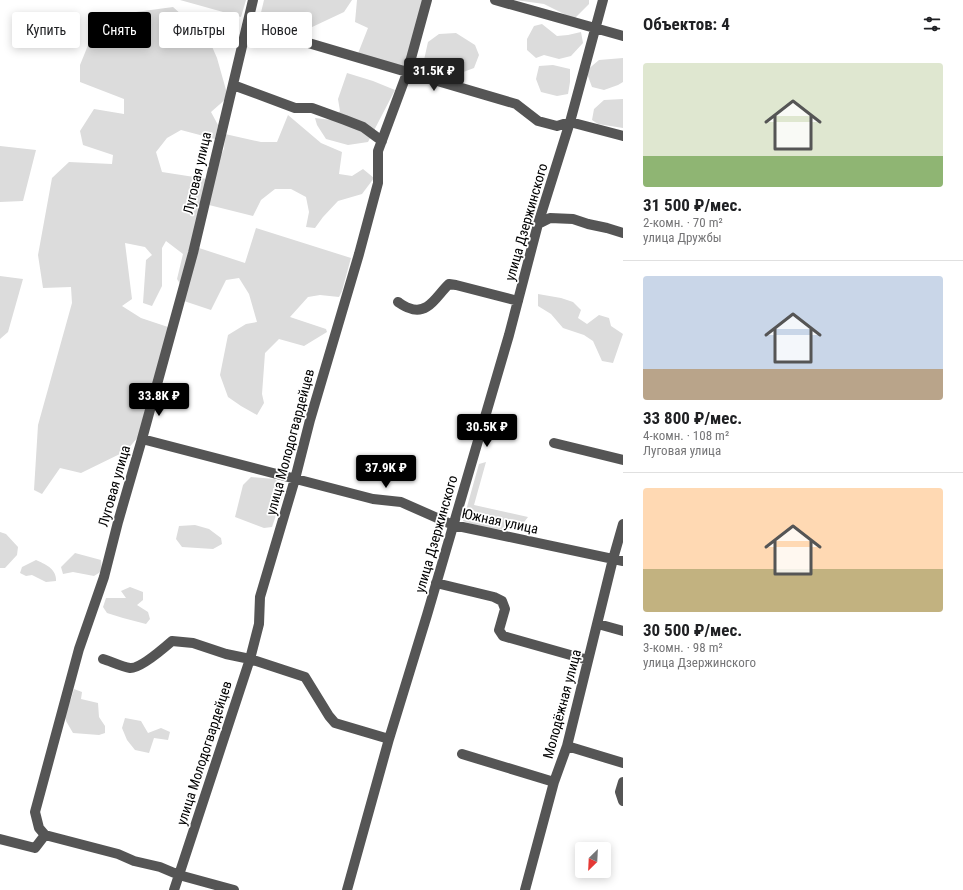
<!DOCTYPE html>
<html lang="ru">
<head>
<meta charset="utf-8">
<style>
  body { margin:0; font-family:"Roboto Condensed",sans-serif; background:#f6f6f6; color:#202124; height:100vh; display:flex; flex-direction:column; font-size:15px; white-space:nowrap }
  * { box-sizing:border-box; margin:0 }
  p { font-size:13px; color:#757577 }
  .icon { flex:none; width:22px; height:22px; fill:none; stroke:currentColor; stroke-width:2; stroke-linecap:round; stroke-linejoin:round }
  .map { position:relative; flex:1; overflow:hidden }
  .panel { display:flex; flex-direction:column; background:#fff; width:340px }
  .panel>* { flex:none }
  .top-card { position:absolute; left:12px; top:12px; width:380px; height:36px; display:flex; gap:8px }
  .needle { width:26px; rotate:204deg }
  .buttons { position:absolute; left:575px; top:842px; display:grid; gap:8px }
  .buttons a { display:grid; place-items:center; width:36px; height:36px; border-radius:4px; background:#fff; box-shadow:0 2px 10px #0003; font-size:20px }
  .price { position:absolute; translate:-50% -34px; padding:0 9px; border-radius:4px; background:#000; color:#fff; font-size:13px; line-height:26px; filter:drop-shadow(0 1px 2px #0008) }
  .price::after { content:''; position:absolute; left:50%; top:24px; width:12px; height:9px; margin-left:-6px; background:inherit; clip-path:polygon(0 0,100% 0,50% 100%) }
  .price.selected { background:#222; color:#fff }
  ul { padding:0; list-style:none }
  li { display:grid; align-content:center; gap:8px; height:212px; padding:0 20px }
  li+li { border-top:1px solid #e0e0e0 }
  li span { display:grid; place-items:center; height:124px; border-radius:4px; color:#555 }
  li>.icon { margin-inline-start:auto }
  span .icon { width:72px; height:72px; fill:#fffc; stroke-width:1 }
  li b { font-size:17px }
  h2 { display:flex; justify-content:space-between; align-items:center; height:48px; padding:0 20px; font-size:17px }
  .tag { padding:0 14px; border-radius:4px; background:#fff; box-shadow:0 2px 10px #0003; font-size:14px; line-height:36px }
  .tag.selected { background:#000; color:#fff }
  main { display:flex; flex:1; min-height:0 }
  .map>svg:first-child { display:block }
  .green { fill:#dcdcdc }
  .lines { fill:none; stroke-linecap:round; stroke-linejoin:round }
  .minor { stroke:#555; stroke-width:10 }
  .labels { text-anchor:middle; stroke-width:3.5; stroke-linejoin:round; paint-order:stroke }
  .street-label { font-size:14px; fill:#000; stroke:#fff }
</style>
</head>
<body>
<main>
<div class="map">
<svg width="623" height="890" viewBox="0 0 623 890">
  <rect width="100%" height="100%" fill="#fff"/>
  <path class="green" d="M 180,0 L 246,0 L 241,17 Z
    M 264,0 L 352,0 L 344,12 L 293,36 L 258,25 Z
    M 357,0 L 423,0 L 406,70 L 357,56 L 368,28 L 355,22 Z
    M 515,0 L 589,0 L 589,4 L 574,19 L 544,4 Z
    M 173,7 L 201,32 L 210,42 L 217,58 L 228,97 L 211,112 L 218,125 L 215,139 L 181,130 L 167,138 L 156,152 L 162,172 L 207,179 L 182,287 L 177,279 L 183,254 L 166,241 L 162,248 L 162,286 L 152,306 L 143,303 L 146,260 L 152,255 L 145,247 L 125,243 L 132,299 L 122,306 L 141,318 L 171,328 L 148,398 L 139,436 L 126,451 L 81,473 L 60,468 L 42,494 L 34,490 L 38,425 L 72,303 L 71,287 L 43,288 L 38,255 L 52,178 L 69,162 L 112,164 L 113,155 L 83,145 L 80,131 L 94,109 L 124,114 L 124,99 L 80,82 L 80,65 L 93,33 L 136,12 Z
    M 542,24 L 557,36 L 568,35 L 581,32 L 583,43 L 571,56 L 559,59 L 544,55 L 536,58 L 527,50 L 527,39 L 534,26 Z
    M 456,33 L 475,45 L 479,55 L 474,68 L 450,77 L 432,72 L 424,60 L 428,42 L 439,34 Z
    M 623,58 L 623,82 L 618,85 L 604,90 L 592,87 L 586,71 L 599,60 Z
    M 553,65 L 570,69 L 570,82 L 568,94 L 557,96 L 541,92 L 536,79 L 539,66 Z
    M 347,73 L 373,81 L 395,90 L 368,142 L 348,145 L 326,139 L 317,125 L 315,118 L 332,120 L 340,111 L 338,99 Z
    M 623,99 L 623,128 L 598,124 L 592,120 L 594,109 L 604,100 Z
    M 288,115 L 321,143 L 342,152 L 339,174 L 352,176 L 363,169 L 374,178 L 362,194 L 338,201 L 323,217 L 315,228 L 306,227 L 309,212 L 306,197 L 291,189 L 275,189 L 261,200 L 253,216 L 209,205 L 217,163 L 224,149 L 225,134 L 261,142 L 277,142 Z
    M 0,146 L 36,150 L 23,201 L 0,202 Z
    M 256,228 L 351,258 L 342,291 L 339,297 L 320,295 L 308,297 L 290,317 L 326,329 L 327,332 L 304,346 L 279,339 L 265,353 L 262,394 L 264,403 L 257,415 L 241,406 L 228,397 L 220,375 L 228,335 L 246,324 L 257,322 L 249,294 L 239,278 L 226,280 L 211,310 L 184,301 L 199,248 L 245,263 Z
    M 0,276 L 23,279 L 8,332 L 0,339 Z
    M 538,294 L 561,298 L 573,302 L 581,310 L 578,318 L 587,324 L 599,315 L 609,318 L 611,326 L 623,334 L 613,363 L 602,361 L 593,341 L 584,335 L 563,328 L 551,314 L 538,306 Z
    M 486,462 L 474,505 L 528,517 L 518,530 C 500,530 480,528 463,521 L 479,464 Z
    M 251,477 L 275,479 L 285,489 L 272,527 L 264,528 L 235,517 L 243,485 Z
    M 195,525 L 209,529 L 221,538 L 222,544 L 213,549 L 182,547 L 176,539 L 179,526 Z
    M 0,532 L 6,534 L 18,547 L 17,555 L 5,568 L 0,568 Z
    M 75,553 L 101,560 L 102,571 L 94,576 L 73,572 L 63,574 L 61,567 Z
    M 36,560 C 45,564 57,569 56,581 L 46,582 L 32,575 L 26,576 L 20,573 L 22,567 Z
    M 130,587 L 143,592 L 143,600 L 137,605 L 148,612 L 150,619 L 146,624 L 123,618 L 107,613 L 103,607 L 106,598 L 126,598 L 121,591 Z
    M 74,689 L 82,692 L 81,699 L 98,703 L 99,717 L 105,726 L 105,733 L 99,735 L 73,733 L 66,721 L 64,712 L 71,699 Z
    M 125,718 L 141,721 L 148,733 L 161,728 L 170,732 L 168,740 L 154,738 L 149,753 L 135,750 L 127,740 L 122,728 Z"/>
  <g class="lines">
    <path class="minor" d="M 495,0 L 623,36
      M 247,25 L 516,104 L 538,121 L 557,126 L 570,122 L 623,136
      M 233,85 L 295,108 L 312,108 L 345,120 L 363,127 L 382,141
      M 538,224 L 550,218 L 573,219 L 588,224 L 607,228 L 623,233
      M 398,302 C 401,304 405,307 409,308 C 428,316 437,295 449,284 L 456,285 L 518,301
      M 142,439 L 373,499 L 401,502 L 453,525 L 623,561
      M 554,443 L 623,460
      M 436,583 L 494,597 L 502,601 L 505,609 L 499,630 L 503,636 L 588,660
      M 598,624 L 623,631
      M 103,659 C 110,661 122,667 130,668 C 140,669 164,648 172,641 L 193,643 L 226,654 L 250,659 L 305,677 L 329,716 L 335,723 L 389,739
      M 567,746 L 623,763
      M 462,754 L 554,782
      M 623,782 L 620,792 L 623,801
      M 45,835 L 39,828 L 35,812 L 79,649 L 104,577 L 118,522 L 142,439 L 193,253 L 253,0
      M 0,839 L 35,848 L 45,835 L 118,854 L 134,861 L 160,867 L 179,875 L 234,890
      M 174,890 L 250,659 L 259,624 L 260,597 L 295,479 L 310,420 L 359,254 L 378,183 L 378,151 L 407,73 L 427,0
      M 347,890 L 389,739 L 427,615 L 509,335 L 538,224 L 570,122 L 603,0
      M 525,890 L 554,782 L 567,746 L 613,559 L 623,524"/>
  </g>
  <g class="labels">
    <g class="street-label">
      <text transform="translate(197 173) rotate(-77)" y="5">Луговая улица</text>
      <text transform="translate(526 222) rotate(-74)" y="5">улица Дзержинского</text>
      <text transform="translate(290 442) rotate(-75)" y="5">улица Молодогвардейцев</text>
      <text transform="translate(114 486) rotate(-74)" y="5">Луговая улица</text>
      <text transform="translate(500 521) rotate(12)" y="5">Южная улица</text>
      <text transform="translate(436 534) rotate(-74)" y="5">улица Дзержинского</text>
      <text transform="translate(562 704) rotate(-75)" y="5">Молодёжная улица</text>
      <text transform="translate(204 753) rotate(-72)" y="5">улица Молодогвардейцев</text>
    </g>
  </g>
</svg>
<div class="buttons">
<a><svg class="needle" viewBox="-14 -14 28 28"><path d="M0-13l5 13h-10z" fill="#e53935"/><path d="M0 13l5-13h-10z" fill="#757577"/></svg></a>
</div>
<b class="price selected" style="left:434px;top:92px">31.5K ₽</b>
<b class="price" style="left:159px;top:417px">33.8K ₽</b>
<b class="price" style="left:487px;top:448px">30.5K ₽</b>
<b class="price" style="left:386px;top:489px">37.9K ₽</b>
<div class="top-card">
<a class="tag">Купить</a>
<a class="tag selected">Снять</a>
<a class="tag">Фильтры</a>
<a class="tag">Новое</a>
</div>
</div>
<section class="panel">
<h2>Объектов: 4<svg class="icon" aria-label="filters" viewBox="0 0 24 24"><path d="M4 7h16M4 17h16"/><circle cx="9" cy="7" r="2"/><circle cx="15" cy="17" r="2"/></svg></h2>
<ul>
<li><span style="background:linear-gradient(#dfe7d0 75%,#8fb573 0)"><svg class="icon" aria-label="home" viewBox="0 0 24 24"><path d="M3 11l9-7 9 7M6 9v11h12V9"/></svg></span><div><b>31 500 ₽/мес.</b><p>2-комн. · 70 m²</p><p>улица Дружбы</p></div></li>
<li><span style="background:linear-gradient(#c9d6e8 75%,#b9a48a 0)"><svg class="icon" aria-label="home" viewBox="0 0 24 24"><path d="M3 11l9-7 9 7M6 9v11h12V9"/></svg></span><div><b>33 800 ₽/мес.</b><p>4-комн. · 108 m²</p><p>Луговая улица</p></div></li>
<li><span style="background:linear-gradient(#ffd9b3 65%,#c2b280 0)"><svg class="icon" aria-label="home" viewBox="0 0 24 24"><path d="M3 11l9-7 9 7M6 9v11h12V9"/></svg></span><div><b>30 500 ₽/мес.</b><p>3-комн. · 98 m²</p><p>улица Дзержинского</p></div></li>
</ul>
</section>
</main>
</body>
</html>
